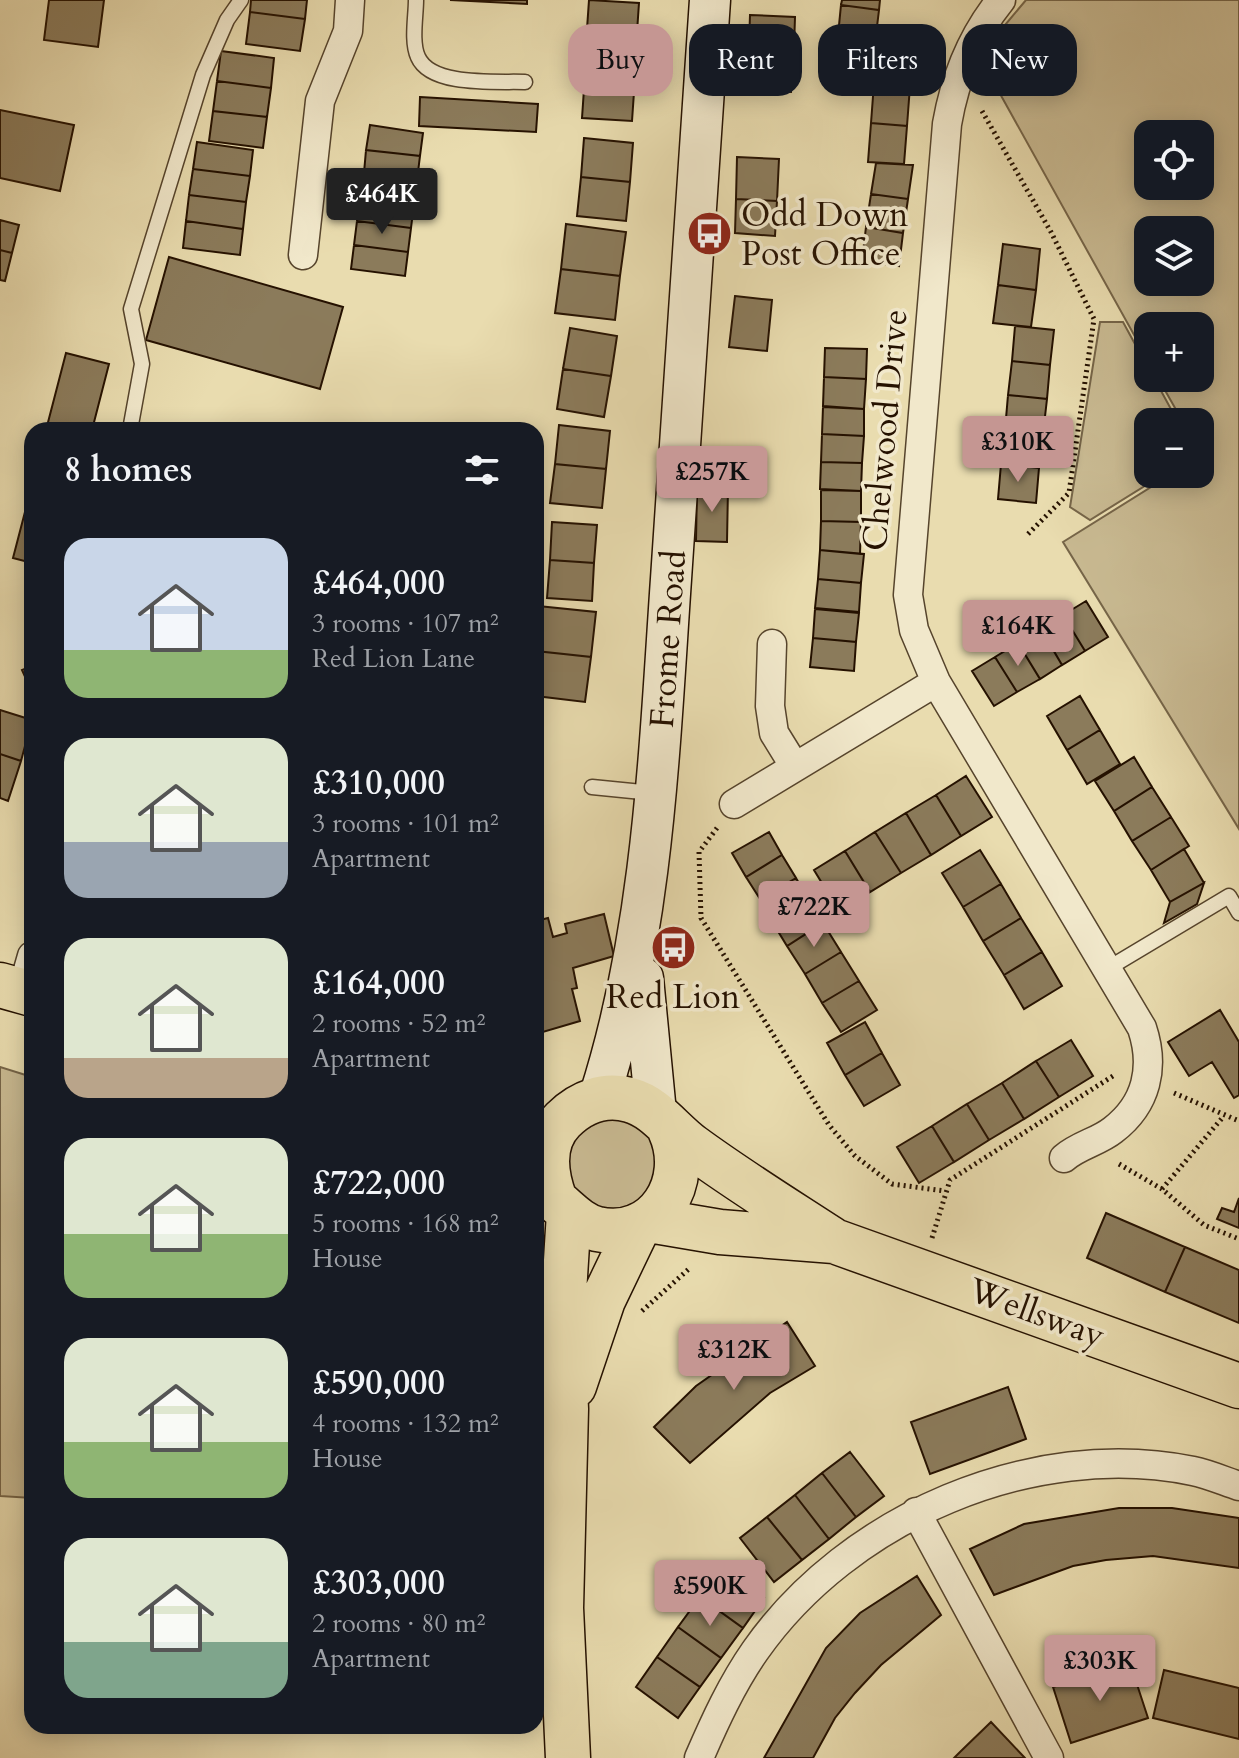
<!DOCTYPE html>
<html lang="en">
<head>
<meta charset="utf-8">
<style>
  body { margin:0; font-family:Cardo,serif; background:#20242c; color:#f1f3f6; height:100vh; display:flex; flex-direction:column; font-size:30px; white-space:nowrap }
  * { box-sizing:border-box; margin:0 }
  p { font-size:26px; color:#9ea1a6 }
  .icon { flex:none; width:44px; height:44px; fill:none; stroke:currentColor; stroke-width:2; stroke-linecap:round; stroke-linejoin:round }
  .map { position:relative; flex:1; overflow:hidden }
  .panel { position:absolute; left:24px; top:422px; width:520px; height:1312px; display:flex; flex-direction:column; background:#171b24; border-radius:24px; box-shadow:0 4px 20px #0003 }
  .panel>* { flex:none }
  .banner { position:absolute; left:568px; top:24px; width:550px; height:72px; display:flex; gap:16px }
  .tools { position:absolute; left:1134px; top:120px; display:grid; gap:16px }
  .tools a { display:grid; place-items:center; width:80px; height:80px; border-radius:16px; background:#171b24; box-shadow:0 4px 20px #0003; font-size:40px }
  .price { position:absolute; translate:-50% -68px; padding:0 18px; border-radius:8px; background:#c59692; color:#111; font-size:26px; line-height:52px; filter:drop-shadow(0 2px 4px #0008) }
  .price::after { content:''; position:absolute; left:50%; top:48px; width:24px; height:18px; margin-left:-12px; background:inherit; clip-path:polygon(0 0,100% 0,50% 100%) }
  .price.current { background:#222; color:#fff }
  ul { padding:0; list-style:none }
  li { display:flex; align-items:center; gap:24px; height:200px; padding:0 40px }
  li span { display:grid; place-items:center; flex:none; width:224px; height:160px; border-radius:24px; color:#555 }
  li>.icon { margin-inline-start:auto }
  span .icon { width:96px; height:96px; fill:#fffc; stroke-width:1 }
  li b { font-size:34px }
  h2 { display:flex; justify-content:space-between; align-items:center; height:96px; padding:0 40px; font-size:34px }
  .pill { padding:0 28px; border-radius:24px; background:#171b24; box-shadow:0 4px 20px #0003; font-size:28px; line-height:72px }
  .pill.current { background:#c59692; color:#111 }
  .map>svg:first-child { display:block }
  .green { fill:#c8b991; stroke:#766548; stroke-width:2; fill-rule:evenodd }
  .building { fill:#8b7b5b; stroke:#251100; stroke-width:2 }
  .lines { fill:none; stroke-linecap:round; stroke-linejoin:round }
  .lane-casing { stroke:#56442c; stroke-width:17 }
  .street-casing { stroke:#56442c; stroke-width:31 }
  .secondary-casing { stroke:#251100; stroke-width:43 }
  .primary-casing { stroke:#251100; stroke-width:47 }
  .path { stroke:#251100; stroke-width:5; stroke-dasharray:2 4; stroke-linecap:butt }
  .lane { stroke:#f1e8cb; stroke-width:14 }
  .street { stroke:#f1e8cb; stroke-width:28 }
  .secondary { stroke:#f1e8cb; stroke-width:40 }
  .primary { stroke:#e9dcaf; stroke-width:44 }
  .labels { text-anchor:middle; stroke-width:7; stroke-linejoin:round; paint-order:stroke }
  .poi-label { font-size:34px; fill:#251100; stroke:#f1e8cb; text-anchor:start }
  .street-label { font-size:34px; fill:#251100; stroke:#f1e8cb }
</style>
</head>
<body>
<div class="map">
<svg width="1239" height="1758" viewBox="0 0 1239 1758">
  <rect width="100%" height="100%" fill="#e9dcaf"/>
  <filter id="stains"><feTurbulence type="fractalNoise" baseFrequency=".0025" numOctaves="4"/><feColorMatrix values="0 0 0 0 .2 0 0 0 0 .09 0 0 0 0 .02 0 0 0 .5 -.17"/></filter>
  <radialGradient id="worn" r=".72"><stop offset=".6" stop-color="#630" stop-opacity="0"/><stop offset="1" stop-color="#630" stop-opacity=".3"/></radialGradient>
  <path class="green" d="M 1026,0 L 1239,0 L 1239,829 L 1063,542 L 1172,474 L 1200,474 L 1200,422 L 1183,422 L 1158,378 L 1200,378 L 1200,326 L 1148,326 L 1148,360 L 989,74 L 1005,25 ZM 1200,134 L 1200,186 L 1148,186 L 1148,134 ZM 1200,230 L 1200,282 L 1148,282 L 1148,230 Z
    M 1100,322 L 1123,322 L 1148,368 L 1148,378 L 1154,378 L 1178,422 L 1148,422 L 1148,474 L 1164,474 L 1090,520 L 1070,507 Z
    M 0,1067 L 32,1077 L 32,1498 L 0,1496 Z
    M 596,1116 C 605,1117 619,1115 628,1119 C 680,1138 655,1223 598,1210 C 589,1208 579,1199 572,1194 L 563,1148 Z"/>
  <path class="building" d="M 49,0 L 104,0 L 98,47 L 44,40 Z
    M 251,0 L 307,0 L 305,19 L 250,12 Z
    M 450,0 L 527,0 L 527,4 Z
    M 589,0 L 639,3 L 637,32 L 587,29 Z
    M 842,0 L 880,0 L 879,10 L 841,5 Z
    M 841,5 L 879,10 L 874,51 L 837,46 Z
    M 250,12 L 305,19 L 300,51 L 246,44 Z
    M 750,15 L 795,17 L 794,48 L 749,45 Z
    M 587,29 L 637,32 L 635,62 L 586,59 Z
    M 749,45 L 794,48 L 791,92 L 746,89 Z
    M 837,46 L 874,51 L 869,92 L 832,87 Z
    M 221,51 L 274,58 L 271,88 L 217,81 Z
    M 586,59 L 635,62 L 634,92 L 584,89 Z
    M 217,81 L 271,88 L 267,117 L 213,111 Z
    M 874,83 L 910,86 L 907,126 L 871,123 Z
    M 584,89 L 634,92 L 632,121 L 582,118 Z
    M 420,97 L 538,104 L 536,132 L 419,126 Z
    M 0,110 L 74,125 L 60,191 L 0,178 Z
    M 213,111 L 267,117 L 263,148 L 209,141 Z
    M 871,123 L 907,126 L 904,164 L 868,162 Z
    M 370,125 L 423,133 L 420,156 L 366,150 Z
    M 584,138 L 633,143 L 630,182 L 581,177 Z
    M 197,142 L 253,150 L 250,176 L 193,169 Z
    M 366,150 L 420,156 L 417,180 L 364,173 Z
    M 737,157 L 779,159 L 777,201 L 736,199 Z
    M 876,163 L 913,165 L 908,199 L 871,194 Z
    M 193,169 L 250,176 L 246,202 L 189,195 Z
    M 364,173 L 417,180 L 414,204 L 361,197 Z
    M 581,177 L 630,182 L 626,221 L 577,216 Z
    M 871,194 L 908,199 L 903,233 L 866,227 Z
    M 189,195 L 246,202 L 243,229 L 186,221 Z
    M 361,197 L 414,204 L 411,228 L 357,221 Z
    M 736,199 L 777,201 L 775,236 L 735,233 Z
    M 0,220 L 19,225 L 12,253 L 0,250 Z
    M 186,221 L 243,229 L 240,255 L 183,248 Z
    M 357,221 L 411,228 L 408,252 L 354,245 Z
    M 566,224 L 626,232 L 620,276 L 561,269 Z
    M 866,227 L 903,233 L 899,266 L 862,261 Z
    M 1003,244 L 1040,249 L 1036,290 L 998,285 Z
    M 354,245 L 408,252 L 405,276 L 351,269 Z
    M 0,250 L 12,253 L 5,281 L 0,280 Z
    M 169,257 L 343,307 L 320,389 L 146,340 Z
    M 561,269 L 620,276 L 615,320 L 555,313 Z
    M 998,285 L 1036,290 L 1031,327 L 993,323 Z
    M 735,296 L 772,300 L 767,351 L 729,347 Z
    M 1015,326 L 1054,330 L 1050,365 L 1012,361 Z
    M 570,328 L 617,336 L 611,376 L 563,369 Z
    M 825,348 L 867,349 L 866,379 L 824,377 Z
    M 66,353 L 109,364 L 92,430 L 46,430 Z
    M 1012,361 L 1050,365 L 1047,399 L 1008,395 Z
    M 563,369 L 611,376 L 604,417 L 557,409 Z
    M 824,377 L 866,379 L 864,409 L 823,406 Z
    M 1008,395 L 1047,399 L 1043,434 L 1005,430 Z
    M 823,407 L 864,409 L 864,436 L 822,434 Z
    M 559,425 L 610,431 L 606,469 L 555,464 Z
    M 1005,430 L 1043,434 L 1039,468 L 1001,464 Z
    M 822,434 L 864,436 L 862,463 L 821,462 Z
    M 821,462 L 862,463 L 861,491 L 820,489 Z
    M 555,464 L 606,469 L 602,508 L 550,503 Z
    M 1001,464 L 1039,468 L 1036,503 L 998,499 Z
    M 32,485 L 32,563 L 13,558 Z
    M 697,486 L 728,487 L 727,542 L 696,541 Z
    M 821,490 L 861,491 L 861,522 L 821,521 Z
    M 821,521 L 861,522 L 860,554 L 820,550 Z
    M 552,522 L 597,525 L 594,563 L 550,560 Z
    M 820,550 L 864,554 L 861,583 L 818,579 Z
    M 550,560 L 594,563 L 592,601 L 547,598 Z
    M 818,579 L 861,583 L 859,612 L 815,608 Z
    M 1086,601 L 1108,637 L 1085,651 L 1063,615 Z
    M 538,606 L 596,612 L 591,657 L 536,651 Z
    M 815,609 L 859,613 L 856,642 L 813,638 Z
    M 1063,615 L 1085,651 L 1062,665 L 1041,629 Z
    M 1041,629 L 1062,665 L 1040,679 L 1018,643 Z
    M 813,638 L 856,642 L 854,671 L 810,667 Z
    M 1018,643 L 1040,679 L 1017,692 L 995,657 Z
    M 536,651 L 591,657 L 585,702 L 536,696 Z
    M 995,657 L 1017,692 L 994,706 L 972,671 Z
    M 32,666 L 32,692 L 22,670 Z
    M 1080,696 L 1100,730 L 1067,750 L 1047,716 Z
    M 0,710 L 32,720 L 21,761 L 0,754 Z
    M 1100,730 L 1120,764 L 1087,784 L 1067,750 Z
    M 0,754 L 21,761 L 8,801 L 0,798 Z
    M 1134,757 L 1152,787 L 1114,811 L 1095,781 Z
    M 966,776 L 992,817 L 961,836 L 936,795 Z
    M 1152,787 L 1171,817 L 1132,841 L 1114,811 Z
    M 936,795 L 961,836 L 931,855 L 906,813 Z
    M 906,813 L 931,855 L 901,873 L 875,832 Z
    M 1171,817 L 1189,846 L 1151,870 L 1132,841 Z
    M 769,832 L 782,855 L 746,877 L 732,853 Z
    M 875,832 L 901,873 L 870,892 L 845,851 Z
    M 1184,849 L 1204,883 L 1170,902 L 1151,870 Z
    M 980,850 L 1001,884 L 963,907 L 942,873 Z
    M 845,851 L 870,892 L 839,911 L 814,870 Z
    M 782,855 L 796,878 L 760,899 L 746,877 Z
    M 796,878 L 809,901 L 773,923 L 760,899 Z
    M 1204,883 L 1197,904 L 1164,923 L 1170,902 Z
    M 1001,884 L 1021,918 L 983,941 L 963,907 Z
    M 809,901 L 823,923 L 787,946 L 773,923 Z
    M 604,914 L 614,956 L 573,968 L 577,988 L 572,989 L 580,1021 L 536,1034 L 536,921 L 548,918 L 553,937 L 567,933 L 565,924 Z
    M 1021,918 L 1042,952 L 1004,975 L 983,941 Z
    M 823,923 L 841,952 L 805,974 L 787,946 Z
    M 841,952 L 859,981 L 822,1003 L 805,974 Z
    M 1042,952 L 1062,986 L 1024,1009 L 1004,975 Z
    M 859,981 L 877,1010 L 841,1032 L 822,1003 Z
    M 1220,1010 L 1239,1042 L 1239,1095 L 1234,1098 L 1212,1062 L 1189,1076 L 1168,1042 Z
    M 865,1022 L 882,1053 L 845,1075 L 827,1043 Z
    M 1071,1040 L 1093,1076 L 1059,1097 L 1036,1061 Z
    M 882,1053 L 900,1085 L 864,1106 L 845,1075 Z
    M 1036,1061 L 1059,1097 L 1024,1119 L 1002,1083 Z
    M 1002,1083 L 1024,1119 L 989,1140 L 967,1104 Z
    M 967,1104 L 989,1140 L 954,1162 L 932,1126 Z
    M 932,1126 L 954,1162 L 919,1183 L 897,1147 Z
    M 1239,1198 L 1239,1228 L 1217,1219 L 1222,1208 L 1234,1212 Z
    M 1106,1213 L 1185,1247 L 1165,1292 L 1087,1258 Z
    M 1185,1247 L 1239,1270 L 1239,1323 L 1165,1292 Z
    M 787,1322 L 815,1366 L 770,1393 L 690,1463 L 654,1427 L 696,1386 Z
    M 1008,1387 L 1026,1439 L 930,1474 L 911,1422 Z
    M 850,1452 L 884,1496 L 856,1517 L 822,1473 Z
    M 822,1473 L 856,1517 L 829,1539 L 795,1495 Z
    M 795,1495 L 829,1539 L 802,1560 L 767,1517 Z
    M 1119,1508 L 1172,1508 L 1239,1518 L 1239,1568 L 1153,1556 L 1106,1560 L 1073,1566 L 994,1595 L 970,1549 L 1024,1524 Z
    M 767,1517 L 802,1560 L 774,1582 L 740,1538 Z
    M 722,1567 L 764,1598 L 743,1628 L 700,1597 Z
    M 917,1576 L 941,1615 L 881,1665 L 855,1693 L 835,1718 L 813,1758 L 764,1758 L 826,1648 L 860,1613 Z
    M 700,1597 L 743,1628 L 721,1658 L 678,1627 Z
    M 678,1627 L 721,1658 L 700,1687 L 657,1657 Z
    M 657,1657 L 700,1687 L 678,1718 L 636,1687 Z
    M 1130,1663 L 1148,1718 L 1071,1743 L 1053,1687 Z
    M 1164,1670 L 1239,1688 L 1239,1739 L 1153,1718 Z
    M 991,1722 L 1025,1758 L 954,1758 L 960,1752 Z"/>
  <g class="lines">
    <defs>
      <path id="lane" d="M 416,0 C 416,16 411,42 418,57 C 431,87 497,81 525,82
        M 130,430 L 142,364 L 131,309 L 203,75 L 227,20 L 241,0
        M 592,787 L 652,793
        M 1107,969 L 1229,896 L 1239,913"/>
      <path id="street" d="M 1001,0 C 971,37 955,78 947,124 L 908,595 L 914,630 L 936,682 L 1142,1028 C 1155,1067 1147,1104 1113,1130 C 1098,1142 1079,1145 1064,1158
        M 303,255 L 320,101 L 348,31 L 350,0
        M 772,644 L 770,706 L 774,733 L 795,767
        M 734,804 L 936,682
        M 22,991 L 32,956
        M 916,1512 L 1049,1758
        M 699,1758 C 715,1721 732,1684 755,1651 C 848,1518 1032,1438 1193,1471 C 1208,1474 1224,1481 1239,1486"/>
      <path id="secondary" d="M 643,978 L 656,1113
        M 599,1098 C 653,930 659,754 671,579 C 684,386 697,193 710,0"/>
      <path id="primary" d="M 0,985 L 32,994
        M 552,1198 C 567,1209 578,1224 597,1229 C 657,1242 693,1181 670,1130
        M 555,1200 C 545,1173 541,1142 563,1120 C 581,1102 605,1093 630,1100 C 656,1107 672,1132 693,1147 C 738,1180 785,1209 831,1239
        M 649,1220 L 720,1232 L 834,1241 L 1239,1386
        M 574,1386 L 603,1300 L 639,1225
        M 568,1758 L 561,1608 L 566,1409 L 562,1324 L 569,1213"/>
    </defs>
    <use href="#lane" class="lane-casing"/>
    <use href="#street" class="street-casing"/>
    <use href="#secondary" class="secondary-casing"/>
    <use href="#primary" class="primary-casing"/>
    <path class="path" d="M 982,111 L 1051,232 L 1094,319 L 1069,493 L 1028,534
      M 717,828 L 699,852 L 701,918 L 829,1125 L 855,1156 L 892,1184 L 945,1191
      M 1174,1093 L 1239,1121
      M 1119,1164 L 1162,1189 L 1204,1225 L 1239,1239
      M 1162,1189 L 1223,1117
      M 932,1238 L 950,1180 L 1116,1074
      M 642,1311 L 691,1267"/>
    <use href="#lane" class="lane"/>
    <use href="#street" class="street"/>
    <use href="#secondary" class="secondary"/>
    <use href="#primary" class="primary"/>
  </g>
  <defs>
    <symbol id="bus-disc" viewBox="-11 -11 22 22"><circle r="9.5" fill="#8f2418" stroke="#f1e8cb"/><path d="M-5-6H5V4H4V6H2V4H-2V6H-4V4H-5ZM-3.5-4V0h7V-4ZM-3.5 1.2v1.5H-2V1.2ZM2 1.2v1.5H3.5V1.2Z" fill="#fff"/></symbol>
  </defs>
  <g fill-rule="evenodd">
    <use href="#bus-disc" x="684" y="208" width="51" height="51"/>
    <use href="#bus-disc" x="648" y="922" width="51" height="51"/>
  </g>
  <g class="labels">
    <g class="poi-label">
      <text x="741" y="226">Odd Down<tspan x="741" dy="39">Post Office</tspan></text>
      <text x="673" y="1008" text-anchor="middle">Red Lion</text>
    </g>
    <g class="street-label">
      <text transform="translate(884 430) rotate(-85)" y="12">Chelwood Drive</text>
      <text transform="translate(667 639) rotate(-86)" y="12">Frome Road</text>
      <text transform="translate(1037 1312) rotate(20)" y="12">Wellsway</text>
    </g>
  </g>
  <rect width="100%" height="100%" filter="url(#stains)"/>
  <rect width="100%" height="100%" fill="url(#worn)"/>
</svg>
<div class="tools">
<a><svg class="icon" aria-label="locate" viewBox="0 0 24 24"><circle cx="12" cy="12" r="6"/><path d="M12 2v4M12 18v4M2 12h4M18 12h4"/></svg></a>
<a><svg class="icon" aria-label="layers" viewBox="0 0 24 24"><path d="M12 4l9 5-9 5-9-5zM3 14l9 5 9-5"/></svg></a>
<a>+</a>
<a>−</a>
</div>
<b class="price current" style="left:382px;top:236px">£464K</b>
<b class="price" style="left:1018px;top:484px">£310K</b>
<b class="price" style="left:712px;top:514px">£257K</b>
<b class="price" style="left:1018px;top:668px">£164K</b>
<b class="price" style="left:814px;top:949px">£722K</b>
<b class="price" style="left:734px;top:1392px">£312K</b>
<b class="price" style="left:710px;top:1628px">£590K</b>
<b class="price" style="left:1100px;top:1703px">£303K</b>
<div class="banner">
<a class="pill current">Buy</a>
<a class="pill">Rent</a>
<a class="pill">Filters</a>
<a class="pill">New</a>
</div>
<section class="panel">
<h2>8 homes<svg class="icon" aria-label="filters" viewBox="0 0 24 24"><path d="M4 7h16M4 17h16"/><circle cx="9" cy="7" r="2"/><circle cx="15" cy="17" r="2"/></svg></h2>
<ul>
<li><span style="background:linear-gradient(#c9d6e8 70%,#8fb573 0)"><svg class="icon" aria-label="home" viewBox="0 0 24 24"><path d="M3 11l9-7 9 7M6 9v11h12V9"/></svg></span><div><b>£464,000</b><p>3 rooms · 107 m²</p><p>Red Lion Lane</p></div></li>
<li><span style="background:linear-gradient(#dfe7d0 65%,#9aa5b1 0)"><svg class="icon" aria-label="home" viewBox="0 0 24 24"><path d="M3 11l9-7 9 7M6 9v11h12V9"/></svg></span><div><b>£310,000</b><p>3 rooms · 101 m²</p><p>Apartment</p></div></li>
<li><span style="background:linear-gradient(#dfe7d0 75%,#b9a48a 0)"><svg class="icon" aria-label="home" viewBox="0 0 24 24"><path d="M3 11l9-7 9 7M6 9v11h12V9"/></svg></span><div><b>£164,000</b><p>2 rooms · 52 m²</p><p>Apartment</p></div></li>
<li><span style="background:linear-gradient(#dfe7d0 60%,#8fb573 0)"><svg class="icon" aria-label="home" viewBox="0 0 24 24"><path d="M3 11l9-7 9 7M6 9v11h12V9"/></svg></span><div><b>£722,000</b><p>5 rooms · 168 m²</p><p>House</p></div></li>
<li><span style="background:linear-gradient(#dfe7d0 65%,#8fb573 0)"><svg class="icon" aria-label="home" viewBox="0 0 24 24"><path d="M3 11l9-7 9 7M6 9v11h12V9"/></svg></span><div><b>£590,000</b><p>4 rooms · 132 m²</p><p>House</p></div></li>
<li><span style="background:linear-gradient(#dfe7d0 65%,#7fa58c 0)"><svg class="icon" aria-label="home" viewBox="0 0 24 24"><path d="M3 11l9-7 9 7M6 9v11h12V9"/></svg></span><div><b>£303,000</b><p>2 rooms · 80 m²</p><p>Apartment</p></div></li>
</ul>
</section>
</div>
</body>
</html>
